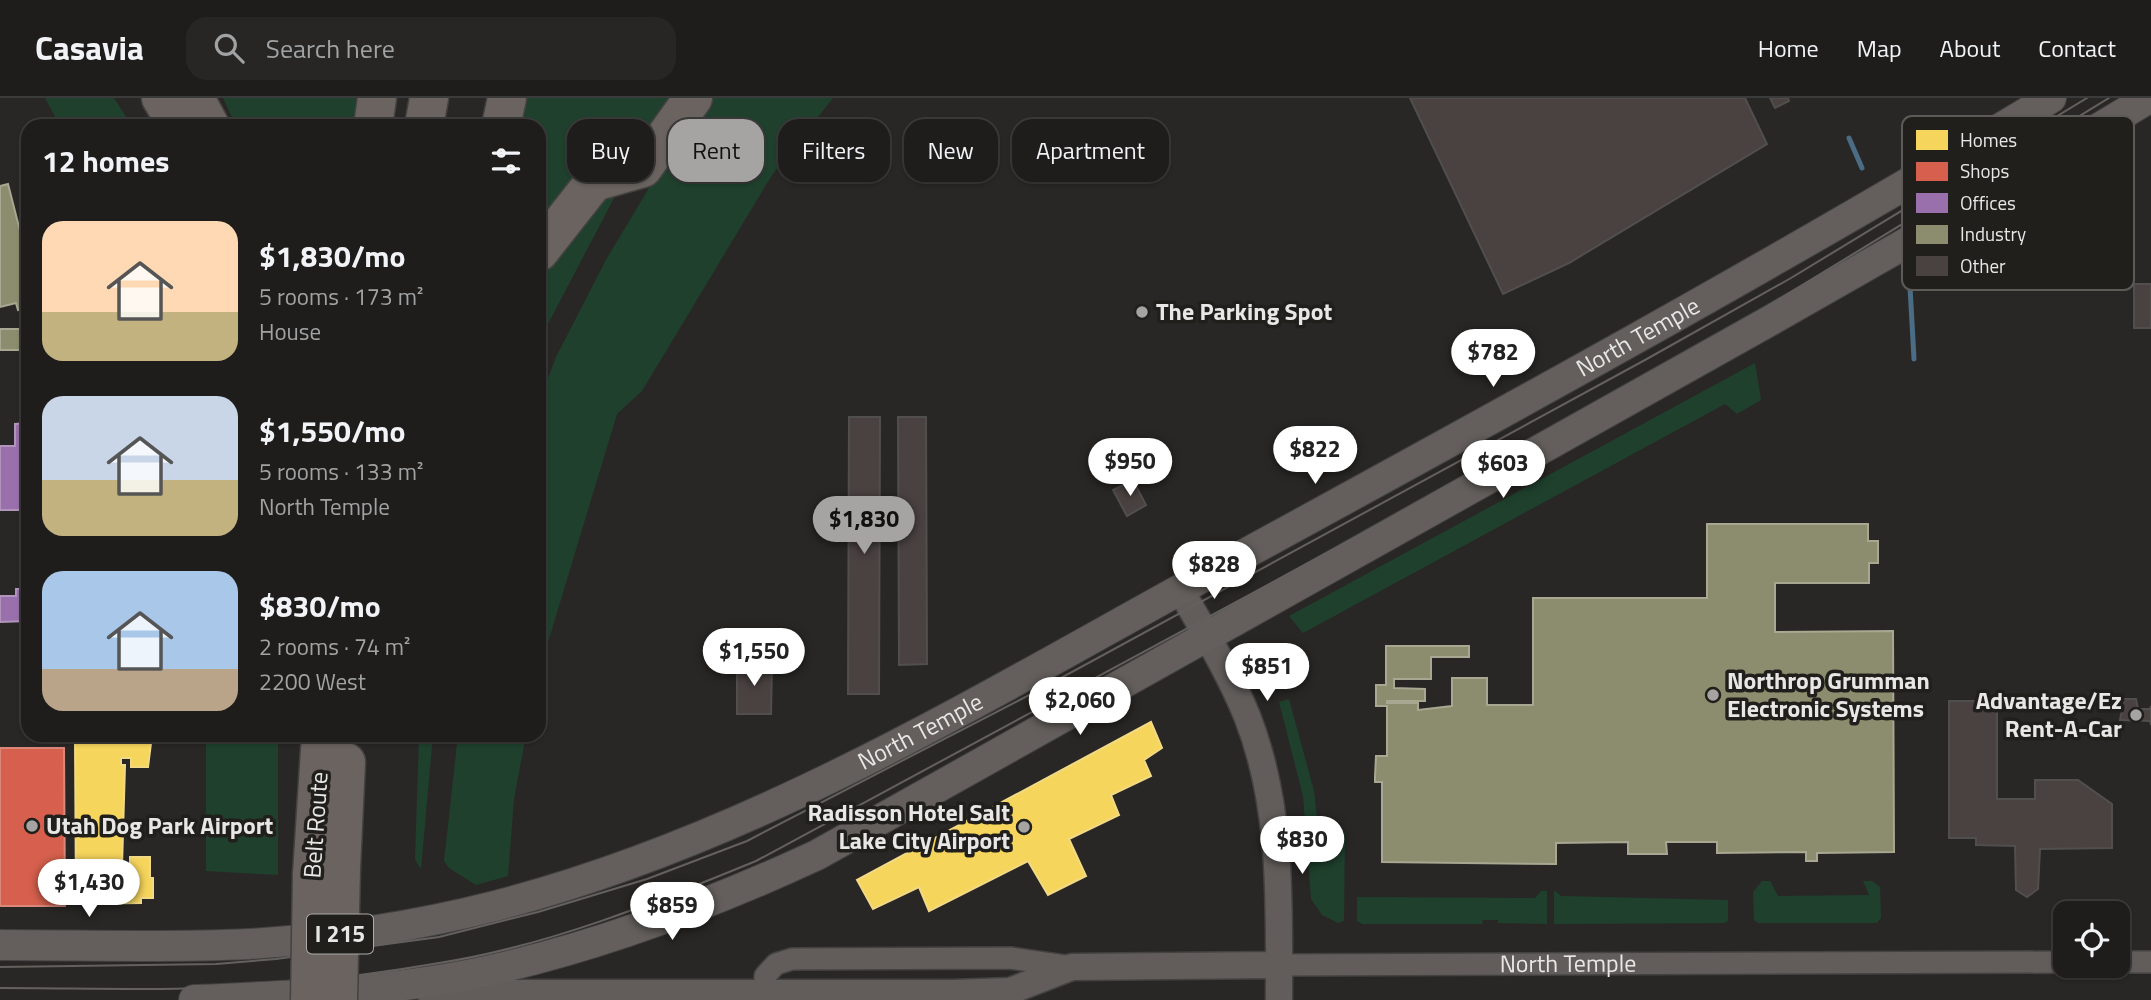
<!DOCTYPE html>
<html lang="en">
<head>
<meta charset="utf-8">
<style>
  body { margin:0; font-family:"Titillium Web",sans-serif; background:#272625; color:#f1f3f6; height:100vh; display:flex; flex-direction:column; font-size:26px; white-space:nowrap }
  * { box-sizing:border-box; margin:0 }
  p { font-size:23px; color:#a1a2a3 }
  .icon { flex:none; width:38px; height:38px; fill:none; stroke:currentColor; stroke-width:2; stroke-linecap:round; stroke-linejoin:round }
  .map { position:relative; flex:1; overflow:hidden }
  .sheet { position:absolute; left:21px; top:21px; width:525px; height:623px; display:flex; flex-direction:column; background:#1f1d1c; border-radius:21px; box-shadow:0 2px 5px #0004,0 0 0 2px #3c3b3b }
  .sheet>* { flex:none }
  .guide { position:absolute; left:567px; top:21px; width:665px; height:63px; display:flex; gap:14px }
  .tools { position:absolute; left:2053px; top:803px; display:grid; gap:14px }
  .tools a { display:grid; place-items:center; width:77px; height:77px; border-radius:14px; background:#1f1d1c; box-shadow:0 2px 5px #0004,0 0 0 2px #3c3b3b; font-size:35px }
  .price { position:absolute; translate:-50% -60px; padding:0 16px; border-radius:24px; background:#fff; color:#222; font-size:23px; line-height:46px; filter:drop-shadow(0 2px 4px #0008) }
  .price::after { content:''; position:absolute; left:50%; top:42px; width:21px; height:16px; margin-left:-10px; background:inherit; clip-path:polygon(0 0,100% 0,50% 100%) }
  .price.on { background:#a5a4a2; color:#111 }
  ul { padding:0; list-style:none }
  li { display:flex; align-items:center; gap:21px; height:175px; padding:0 21px }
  li span { display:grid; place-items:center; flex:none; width:196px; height:140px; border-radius:21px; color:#555 }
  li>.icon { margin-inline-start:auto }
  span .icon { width:84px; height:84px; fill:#fffc; stroke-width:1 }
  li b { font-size:30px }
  h2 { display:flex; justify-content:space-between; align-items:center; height:84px; padding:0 21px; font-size:30px }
  .tag { padding:0 24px; border-radius:21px; background:#1f1d1c; box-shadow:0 2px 5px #0004,0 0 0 2px #3c3b3b; font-size:24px; line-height:63px }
  .tag.on { background:#a5a4a2; color:#111 }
  header { display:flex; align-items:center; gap:42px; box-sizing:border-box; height:98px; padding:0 35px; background:#1f1d1c; border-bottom:2px solid #3c3b3b }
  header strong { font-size:33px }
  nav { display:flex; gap:38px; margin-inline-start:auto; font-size:24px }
  .search { width:490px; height:63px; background:#272625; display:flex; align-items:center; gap:18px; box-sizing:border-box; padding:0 24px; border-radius:21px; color:#a1a2a3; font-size:26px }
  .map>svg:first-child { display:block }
  .green { fill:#1f402d }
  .homes { fill:#f6d55c; stroke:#f2da85; stroke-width:2 }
  .shops { fill:#d6604d; stroke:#db887b; stroke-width:2 }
  .offices { fill:#9970ab; stroke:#b194bc; stroke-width:2 }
  .industry { fill:#8c8c6e; stroke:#a8a792; stroke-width:2 }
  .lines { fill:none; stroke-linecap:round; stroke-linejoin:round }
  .stream { stroke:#4b6c85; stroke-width:5 }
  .building { fill:#4a4241; stroke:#514f4e; stroke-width:2 }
  .minor-casing { stroke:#434241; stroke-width:24 }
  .tertiary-casing { stroke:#434241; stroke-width:29 }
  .secondary-casing { stroke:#434241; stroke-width:32 }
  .motorway-casing { stroke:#434241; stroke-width:41 }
  .minor { stroke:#625d5b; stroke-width:21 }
  .tertiary { stroke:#625d5b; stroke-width:26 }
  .secondary { stroke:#645f5c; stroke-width:30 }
  .motorway { stroke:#6a6360; stroke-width:38 }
  .tram { stroke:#64605e; stroke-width:2 }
  .motorway-bridge-casing { stroke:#434241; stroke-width:41; stroke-linecap:butt }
  .motorway-bridge { stroke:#6a6360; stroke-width:38 }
  .poi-dot { fill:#a5a4a2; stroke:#201f1b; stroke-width:2.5 }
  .labels { text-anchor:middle; stroke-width:7; stroke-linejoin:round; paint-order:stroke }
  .shield { fill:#201f1b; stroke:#acaba8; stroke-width:2 }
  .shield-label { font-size:23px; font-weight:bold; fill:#e8e7e5 }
  .poi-label { font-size:24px; font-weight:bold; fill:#e8e7e5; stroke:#201f1b; text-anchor:start }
  .street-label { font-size:24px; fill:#e8e7e5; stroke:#201f1b }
  .key { fill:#201f1b; stroke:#5c5b58; stroke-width:2 }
  .key-label { font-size:19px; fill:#e8e7e5 }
</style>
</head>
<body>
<header>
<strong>Casavia</strong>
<div class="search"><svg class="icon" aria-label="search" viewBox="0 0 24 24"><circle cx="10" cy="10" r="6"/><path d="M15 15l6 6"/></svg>Search here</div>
<nav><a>Home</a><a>Map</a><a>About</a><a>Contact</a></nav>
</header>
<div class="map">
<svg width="2151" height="902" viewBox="0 0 2151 902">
  <rect width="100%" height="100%" fill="#292725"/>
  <path class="green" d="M 45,0 L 114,0 L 132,28 L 60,28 Z
    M 223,0 L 364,0 L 360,28 L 236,28 Z
    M 521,0 L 679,0 L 634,62 L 539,243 L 539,28 L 513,28 Z
    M 710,0 L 833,0 L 772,77 L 642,293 L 617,316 L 539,574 L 539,304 L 556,259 L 607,160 L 658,75 Z
    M 1755,265 L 1761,302 L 1737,316 L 1725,306 L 1303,535 L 1289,518 Z
    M 1289,601 L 1314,693 L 1320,748 L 1345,735 L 1344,823 L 1338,825 L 1322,817 L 1311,801 L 1303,698 L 1279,604 Z
    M 206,637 L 278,637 L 278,777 L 206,773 Z
    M 419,637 L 433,637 L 421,771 L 415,762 Z
    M 458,637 L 526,637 L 514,701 L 508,778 L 476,787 L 449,770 L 444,763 Z
    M 1762,783 L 1770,783 L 1778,798 L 1869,797 L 1863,783 L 1872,783 L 1880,789 L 1881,820 L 1877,825 L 1758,825 L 1754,822 L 1753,794 Z
    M 1554,792 L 1561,798 L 1728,802 L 1728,823 L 1724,825 L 1554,826 Z
    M 1541,793 L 1547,793 L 1547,826 L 1498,825 L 1498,822 L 1483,822 L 1482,826 L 1362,826 L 1357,823 L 1357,799 L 1535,800 Z"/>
  <path class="homes" d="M 1151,624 L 1162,650 L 1144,662 L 1151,678 L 1111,697 L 1119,717 L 1069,741 L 1086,778 L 1048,797 L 1028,763 L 929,813 L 919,789 L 873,811 L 857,782 Z
    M 75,637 L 152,637 L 148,669 L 131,669 L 131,660 L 121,660 L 121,667 L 125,667 L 122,768 L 130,768 L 130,759 L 150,759 L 150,780 L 153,780 L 153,800 L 141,800 L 141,805 L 76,806 Z"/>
  <path class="shops" d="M 0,650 L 64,650 L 65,808 L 0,808 Z"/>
  <path class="offices" d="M 28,325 L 28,412 L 0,412 L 0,348 L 15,348 L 15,326 Z
    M 16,491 L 28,491 L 28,523 L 0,524 L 0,498 L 16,498 Z"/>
  <path class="industry" d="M 28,61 L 28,88 L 21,63 Z
    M 8,86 L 28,164 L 28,210 L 18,212 L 16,205 L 0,209 L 0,88 Z
    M 0,231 L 28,231 L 28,252 L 0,252 Z
    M 1707,426 L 1868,426 L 1868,443 L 1878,443 L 1878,465 L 1869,465 L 1869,485 L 1775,485 L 1775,534 L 1893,533 L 1894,754 L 1817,755 L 1817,763 L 1806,763 L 1806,754 L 1717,755 L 1717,744 L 1666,744 L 1667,756 L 1628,756 L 1628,744 L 1556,745 L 1556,766 L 1382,764 L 1382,684 L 1375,684 L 1375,679 L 1376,658 L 1387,658 L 1387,608 L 1376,608 L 1376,587 L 1386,587 L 1386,548 L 1469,548 L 1469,559 L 1431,559 L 1431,581 L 1394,581 L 1394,590 L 1425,591 L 1425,603 L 1387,603 L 1387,605 L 1418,605 L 1418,612 L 1452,608 L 1452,580 L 1487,580 L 1487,607 L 1533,607 L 1533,500 L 1707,500 Z"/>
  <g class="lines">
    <path class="stream" d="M 1849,40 L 1862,70
      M 1910,189 L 1914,261"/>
  </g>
  <path class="building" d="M 1410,0 L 1745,0 L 1767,46 L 1569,165 L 1503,196 Z
    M 1770,0 L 1788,0 L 1789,3 L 1775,10 Z
    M 2134,186 L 2151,186 L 2151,230 L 2134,230 Z
    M 849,319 L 880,319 L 879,596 L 848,596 Z
    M 898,319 L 926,319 L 927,566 L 899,567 Z
    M 1133,382 L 1146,407 L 1127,418 L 1113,392 Z
    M 737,564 L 772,565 L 771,616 L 737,616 Z
    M 2124,601 L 2136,601 L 2138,611 L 2150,611 L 2151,608 L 2151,627 L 2150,623 L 2120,622 Z
    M 1949,603 L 1997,603 L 1997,701 L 2035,701 L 2035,682 L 2078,682 L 2112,706 L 2112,750 L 2040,751 L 2038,791 L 2027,799 L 2016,792 L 2015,748 L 1976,747 L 1976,740 L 1949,740 Z"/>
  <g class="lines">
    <defs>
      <g id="minor">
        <path d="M 2118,864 L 2151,864"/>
        <path id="s1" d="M 1279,867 L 2065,864"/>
        <path d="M 766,902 L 765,878 L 776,866 L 792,861 L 1010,860 L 1072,869"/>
      </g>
      <path id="tertiary" d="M 1180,491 C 1204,533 1229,574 1247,618 C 1283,709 1279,807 1279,902
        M 428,892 L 515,895 L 952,895 L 1010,893 L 1072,869 L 1279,867"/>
      <g id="secondary">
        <path id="s2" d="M 0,847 C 83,847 167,850 249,846 C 332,841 416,828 495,808 C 754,741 980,601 1212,474 C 1494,320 1776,166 2051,0"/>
        <path d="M 194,902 C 289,898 385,894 478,875 C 595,850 709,807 817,757 L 1773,221 L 1950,120 L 2149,0"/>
      </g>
      <path id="motorway" d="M 161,0 L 178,28
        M 195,0 L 210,28
        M 373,28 L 377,0
        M 424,28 L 429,0
        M 501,28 L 507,0
        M 539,154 L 594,84 L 643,70 L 693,0
        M 341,770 L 346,664
        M 312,776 L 321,637"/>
    </defs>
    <use href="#minor" class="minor-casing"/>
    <use href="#tertiary" class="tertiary-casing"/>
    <use href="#secondary" class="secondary-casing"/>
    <use href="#motorway" class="motorway-casing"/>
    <use href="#minor" class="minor"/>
    <use href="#tertiary" class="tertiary"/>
    <use href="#secondary" class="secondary"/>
    <use href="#motorway" class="motorway"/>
    <path class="tram" d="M 0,869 L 216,866 L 276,861 L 439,839 L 538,814 L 647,781 L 747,743 L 1037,593 L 1645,262 L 1791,180 L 2087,0
      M 0,890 C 93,890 188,894 281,886 C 333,881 387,874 439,865 C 548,848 654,805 756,763 L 1588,314 L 1727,233 L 2109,0"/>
    <defs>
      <path id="motorway-bridge" d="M 310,902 L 312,776
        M 338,902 L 341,770"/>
    </defs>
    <use href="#motorway-bridge" class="motorway-bridge-casing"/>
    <use href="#motorway-bridge" class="motorway-bridge"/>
  </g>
  <g class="poi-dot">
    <circle cx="1142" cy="214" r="7"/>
    <circle cx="1713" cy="597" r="7"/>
    <circle cx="2136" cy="617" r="7"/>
    <circle cx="32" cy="728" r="7"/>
    <circle cx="1024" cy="729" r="7"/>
  </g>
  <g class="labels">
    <rect class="shield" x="307" y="816.5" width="66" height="39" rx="5"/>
    <g class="shield-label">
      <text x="340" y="844">I 215</text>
    </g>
    <g class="poi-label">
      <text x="1156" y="222">The Parking Spot</text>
      <text x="1727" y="591">Northrop Grumman<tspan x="1727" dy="28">Electronic Systems</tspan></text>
      <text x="2122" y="611" text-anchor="end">Advantage/Ez<tspan x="2122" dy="28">Rent-A-Car</tspan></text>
      <text x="1010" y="723" text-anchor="end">Radisson Hotel Salt<tspan x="1010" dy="28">Lake City Airport</tspan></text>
      <text x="46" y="736">Utah Dog Park Airport</text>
    </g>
    <g class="street-label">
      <text dy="8" stroke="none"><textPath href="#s2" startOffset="1778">North Temple</textPath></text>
      <text dy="8" stroke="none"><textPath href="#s2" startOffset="959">North Temple</textPath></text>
      <text transform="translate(316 727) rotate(-86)" y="8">Belt Route</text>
      <text dy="8" stroke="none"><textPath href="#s1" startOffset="289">North Temple</textPath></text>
    </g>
  </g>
  <rect x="1902" y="18" width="232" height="174" rx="10" class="key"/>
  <rect x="1916" y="32" width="32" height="20" fill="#f6d55c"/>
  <rect x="1916" y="64" width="32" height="19" fill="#d6604d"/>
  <rect x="1916" y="95" width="32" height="20" fill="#9970ab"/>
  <rect x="1916" y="127" width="32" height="19" fill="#8c8c6e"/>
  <rect x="1916" y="158" width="32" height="20" fill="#4a4241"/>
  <g class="key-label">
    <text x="1960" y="49">Homes</text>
    <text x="1960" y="80">Shops</text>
    <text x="1960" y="112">Offices</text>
    <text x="1960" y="143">Industry</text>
    <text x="1960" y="175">Other</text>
  </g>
</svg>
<div class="tools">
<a><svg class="icon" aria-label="locate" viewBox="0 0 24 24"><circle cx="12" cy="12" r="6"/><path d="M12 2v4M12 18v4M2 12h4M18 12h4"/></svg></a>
</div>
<b class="price" style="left:1493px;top:291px">$782</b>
<b class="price" style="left:1315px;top:388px">$822</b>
<b class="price" style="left:1130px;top:400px">$950</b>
<b class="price" style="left:1503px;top:402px">$603</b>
<b class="price on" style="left:864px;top:458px">$1,830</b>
<b class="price" style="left:1214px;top:503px">$828</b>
<b class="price" style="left:754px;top:590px">$1,550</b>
<b class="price" style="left:1267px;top:605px">$851</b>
<b class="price" style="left:1080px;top:639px">$2,060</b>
<b class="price" style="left:1302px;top:778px">$830</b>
<b class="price" style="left:89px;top:821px">$1,430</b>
<b class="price" style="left:672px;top:844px">$859</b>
<div class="guide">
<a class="tag">Buy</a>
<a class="tag on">Rent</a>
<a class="tag">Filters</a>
<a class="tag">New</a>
<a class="tag">Apartment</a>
</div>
<section class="sheet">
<h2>12 homes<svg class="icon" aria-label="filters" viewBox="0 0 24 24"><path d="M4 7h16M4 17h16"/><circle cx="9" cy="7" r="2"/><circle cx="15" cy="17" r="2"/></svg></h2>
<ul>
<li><span style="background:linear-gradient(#ffd9b3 65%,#c2b280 0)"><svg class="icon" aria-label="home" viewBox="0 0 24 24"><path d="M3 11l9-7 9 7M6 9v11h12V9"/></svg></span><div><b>$1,830/mo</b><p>5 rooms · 173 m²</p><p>House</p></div></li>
<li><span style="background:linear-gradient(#c9d6e8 60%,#c2b280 0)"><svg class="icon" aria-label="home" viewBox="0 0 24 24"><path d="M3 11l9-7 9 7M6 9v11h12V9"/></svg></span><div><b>$1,550/mo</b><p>5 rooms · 133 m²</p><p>North Temple</p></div></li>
<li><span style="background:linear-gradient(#a9c7e8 70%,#b9a48a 0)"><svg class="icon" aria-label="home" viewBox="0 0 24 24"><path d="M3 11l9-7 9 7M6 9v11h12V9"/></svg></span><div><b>$830/mo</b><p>2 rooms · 74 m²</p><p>2200 West</p></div></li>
</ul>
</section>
</div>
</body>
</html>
